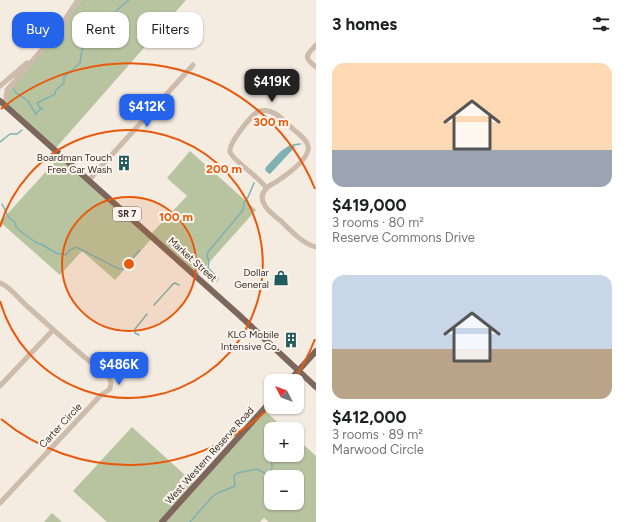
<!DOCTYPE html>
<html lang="en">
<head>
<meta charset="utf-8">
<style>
  body { margin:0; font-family:Figtree,sans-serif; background:#f6f6f6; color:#202124; height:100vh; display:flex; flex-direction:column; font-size:15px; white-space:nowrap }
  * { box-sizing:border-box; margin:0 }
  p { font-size:13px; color:#757577 }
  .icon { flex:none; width:22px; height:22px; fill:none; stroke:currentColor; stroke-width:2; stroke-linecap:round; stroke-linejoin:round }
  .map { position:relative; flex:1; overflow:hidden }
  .side { display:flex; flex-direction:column; background:#fff; width:312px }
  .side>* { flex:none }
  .banner { position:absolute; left:12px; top:12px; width:244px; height:36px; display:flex; gap:8px }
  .needle { width:26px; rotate:312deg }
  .tools { position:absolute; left:264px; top:374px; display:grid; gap:8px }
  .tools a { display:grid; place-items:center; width:40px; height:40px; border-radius:8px; background:#fff; box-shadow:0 1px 3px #0004; font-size:20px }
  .price { position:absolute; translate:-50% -34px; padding:0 9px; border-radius:8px; background:#2563eb; color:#fff; font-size:13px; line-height:26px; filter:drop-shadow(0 1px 2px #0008) }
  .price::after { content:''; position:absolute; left:50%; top:24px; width:12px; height:9px; margin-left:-6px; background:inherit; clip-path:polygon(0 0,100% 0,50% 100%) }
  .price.selected { background:#222; color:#fff }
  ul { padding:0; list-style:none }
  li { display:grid; align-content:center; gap:8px; height:212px; padding:0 16px }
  li span { display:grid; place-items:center; height:124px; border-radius:12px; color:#555 }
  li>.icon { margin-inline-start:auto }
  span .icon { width:72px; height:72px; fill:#fffc; stroke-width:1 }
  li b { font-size:17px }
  h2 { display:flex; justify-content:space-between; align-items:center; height:48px; padding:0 16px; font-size:17px }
  .tag { padding:0 14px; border-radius:12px; background:#fff; box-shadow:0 1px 3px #0004; font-size:14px; line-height:36px }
  .tag.selected { background:#2563eb; color:#fff }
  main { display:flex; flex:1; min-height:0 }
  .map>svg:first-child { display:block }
  .green { fill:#b8c4a0; fill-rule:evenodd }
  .water { fill:#7fb0b2 }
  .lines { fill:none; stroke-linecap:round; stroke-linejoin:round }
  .stream { stroke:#7fb0b2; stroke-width:1.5 }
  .minor { stroke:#cdbbac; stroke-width:5 }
  .major { stroke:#7d675c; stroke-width:6 }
  .ring { fill:none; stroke:#e8590c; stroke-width:2 }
  .labels { text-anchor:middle; stroke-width:4; stroke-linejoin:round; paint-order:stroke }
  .shield { fill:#fbf5ee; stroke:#756b66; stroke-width:1 }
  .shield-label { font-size:9px; font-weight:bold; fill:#3b302b }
  .poi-label { font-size:10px; fill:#3b302b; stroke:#fbf5ee; text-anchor:end }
  .street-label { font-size:10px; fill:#3b302b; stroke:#fbf5ee }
  .centre { fill:#e8590c; stroke:#fbf5ee; stroke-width:2 }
  .ring-label { font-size:12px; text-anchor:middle; font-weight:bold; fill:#e8590c; stroke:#fbf5ee; stroke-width:4; stroke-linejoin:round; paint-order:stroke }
</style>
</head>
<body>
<main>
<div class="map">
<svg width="316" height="522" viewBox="0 0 316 522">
  <rect width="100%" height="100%" fill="#f4ebe1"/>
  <path class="green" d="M 81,0 L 186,0 L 55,149 L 5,105 L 9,90 Z
    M 190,151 L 256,210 L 197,276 L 153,237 L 115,280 L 82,251 L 60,275 L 0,222 L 61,155 L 150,235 L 187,196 L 167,178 Z
    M 263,409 L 285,429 L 271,429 L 271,455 L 297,455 L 297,439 L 316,456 L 316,522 L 269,522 L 264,518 L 260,522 L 107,522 L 73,491 L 132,427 L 196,485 ZM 271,477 L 297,477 L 297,503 L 271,503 Z
    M 52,513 L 62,522 L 44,522 Z"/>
  <path class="water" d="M 290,145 L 293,145 L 295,147 L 270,174 L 268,173 L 265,170 L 266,167 L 281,151 Z"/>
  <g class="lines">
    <path class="stream" d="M 14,89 L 15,92 L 27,100 L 36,114
      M 41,109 L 37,103 L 55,94 L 56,90 L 64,83 L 64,77 L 80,63 C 81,59 81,54 82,50 C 87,36 117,10 129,0
      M 35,115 L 41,108 L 43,109
      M 0,142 L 10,134 L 17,134 L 22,130
      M 293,145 L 300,144
      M 2,204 L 9,218 L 15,222 L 16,227 L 23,233 L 37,243 L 41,244 L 56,253 L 66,255 L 70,250 L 76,247 L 119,269 L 123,269 L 140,250
      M 217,281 L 218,278 L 208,268 L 209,261 L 207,256 L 208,252 L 243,210 L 244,203 L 248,197 L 254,183
      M 154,305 L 173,284 L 175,283 L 179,285
      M 139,335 L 135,333 L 135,329 L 147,314
      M 277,429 L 278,425
      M 190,522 L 212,497 L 218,493 L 235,486 L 234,476 L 237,473 L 257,469 L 266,474 L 269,473 L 272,468 L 271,455"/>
    <path class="minor" d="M 316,45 C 306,56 303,57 316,67
      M 0,86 L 27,63
      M 5,105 L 7,90 L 54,36 L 78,0
      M 89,180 L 193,65
      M 266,188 C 259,176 233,161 230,152 C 228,144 251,115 259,111 C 261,111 266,110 268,111 C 277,112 285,122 292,128 C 297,133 307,139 308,146 C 311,158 285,176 276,182 C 272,184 268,186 266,189 C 254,201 273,215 282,222 C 291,231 303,244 316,247
      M 0,283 C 8,285 20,300 28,307 C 54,330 80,355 109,377 L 111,382 L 110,389 L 100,396 L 0,503
      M 0,386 L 53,330"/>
    <path class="major" d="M 0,101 L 239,315 L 316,387
      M 289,381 L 316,351
      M 162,522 L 271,401"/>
  </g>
  <circle cx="129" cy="264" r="67" fill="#e8590c" fill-opacity=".12"/>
  <g class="ring">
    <circle cx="129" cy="264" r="67"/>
    <path d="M0 227A134 134 0 1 1 0 301"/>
    <path d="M315 339A201 201 0 0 1 293 381M270 407A201 201 0 0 1 1 419M1 109A201 201 0 0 1 315 189"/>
  </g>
  <defs>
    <symbol id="building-bare" viewBox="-9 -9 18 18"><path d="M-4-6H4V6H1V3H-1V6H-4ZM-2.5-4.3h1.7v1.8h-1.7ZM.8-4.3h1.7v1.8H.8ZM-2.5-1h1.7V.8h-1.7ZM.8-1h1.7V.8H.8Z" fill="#1f5a5e" stroke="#fbf5ee" stroke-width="2.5" paint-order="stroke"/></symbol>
    <symbol id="shop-bare" viewBox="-9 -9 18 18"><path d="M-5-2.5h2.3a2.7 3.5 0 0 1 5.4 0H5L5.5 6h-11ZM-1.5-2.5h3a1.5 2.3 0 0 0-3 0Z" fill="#1f5a5e" stroke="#fbf5ee" stroke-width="2.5" paint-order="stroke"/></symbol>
  </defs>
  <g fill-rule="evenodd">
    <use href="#building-bare" x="113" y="152" width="22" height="22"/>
    <use href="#shop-bare" x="270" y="267" width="22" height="22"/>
    <use href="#building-bare" x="280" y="329" width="22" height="22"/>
  </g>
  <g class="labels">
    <rect class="shield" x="113" y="207" width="28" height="14" rx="3"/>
    <g class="shield-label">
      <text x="127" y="217">SR 7</text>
    </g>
    <g class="poi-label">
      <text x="112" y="161">Boardman Touch<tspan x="112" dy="12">Free Car Wash</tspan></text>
      <text x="269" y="276">Dollar<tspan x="269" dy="12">General</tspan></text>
      <text x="279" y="338">KLG Mobile<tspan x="279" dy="12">Intensive Co.</tspan></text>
    </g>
    <g class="street-label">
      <text transform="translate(193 259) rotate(42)" y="4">Market Street</text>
      <text transform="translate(60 425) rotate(-47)" y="4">Carter Circle</text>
      <text transform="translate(209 455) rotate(-48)" y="4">West Western Reserve Road</text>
    </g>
  </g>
  <circle cx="129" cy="264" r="6" class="centre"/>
  <g class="ring-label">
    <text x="271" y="126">300 m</text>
    <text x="224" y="173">200 m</text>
    <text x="176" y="221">100 m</text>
  </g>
</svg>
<div class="tools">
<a><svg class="needle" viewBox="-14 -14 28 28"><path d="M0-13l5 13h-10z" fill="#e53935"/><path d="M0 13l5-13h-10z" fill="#757577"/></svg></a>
<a>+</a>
<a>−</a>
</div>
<b class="price selected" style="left:272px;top:103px">$419K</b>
<b class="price" style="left:147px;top:128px">$412K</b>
<b class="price" style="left:119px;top:386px">$486K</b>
<div class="banner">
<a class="tag selected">Buy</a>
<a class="tag">Rent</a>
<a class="tag">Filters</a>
</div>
</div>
<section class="side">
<h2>3 homes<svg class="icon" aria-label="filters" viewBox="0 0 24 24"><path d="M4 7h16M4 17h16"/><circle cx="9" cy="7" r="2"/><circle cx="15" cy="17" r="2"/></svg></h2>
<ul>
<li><span style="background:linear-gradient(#ffd9b3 70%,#9aa5b1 0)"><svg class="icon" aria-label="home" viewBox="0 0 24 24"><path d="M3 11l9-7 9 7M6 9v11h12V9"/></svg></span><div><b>$419,000</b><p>3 rooms · 80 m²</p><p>Reserve Commons Drive</p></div></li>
<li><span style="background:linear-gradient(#c9d6e8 60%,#b9a48a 0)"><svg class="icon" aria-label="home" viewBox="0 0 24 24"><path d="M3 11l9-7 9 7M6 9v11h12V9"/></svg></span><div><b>$412,000</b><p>3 rooms · 89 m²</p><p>Marwood Circle</p></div></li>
</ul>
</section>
</main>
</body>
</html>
